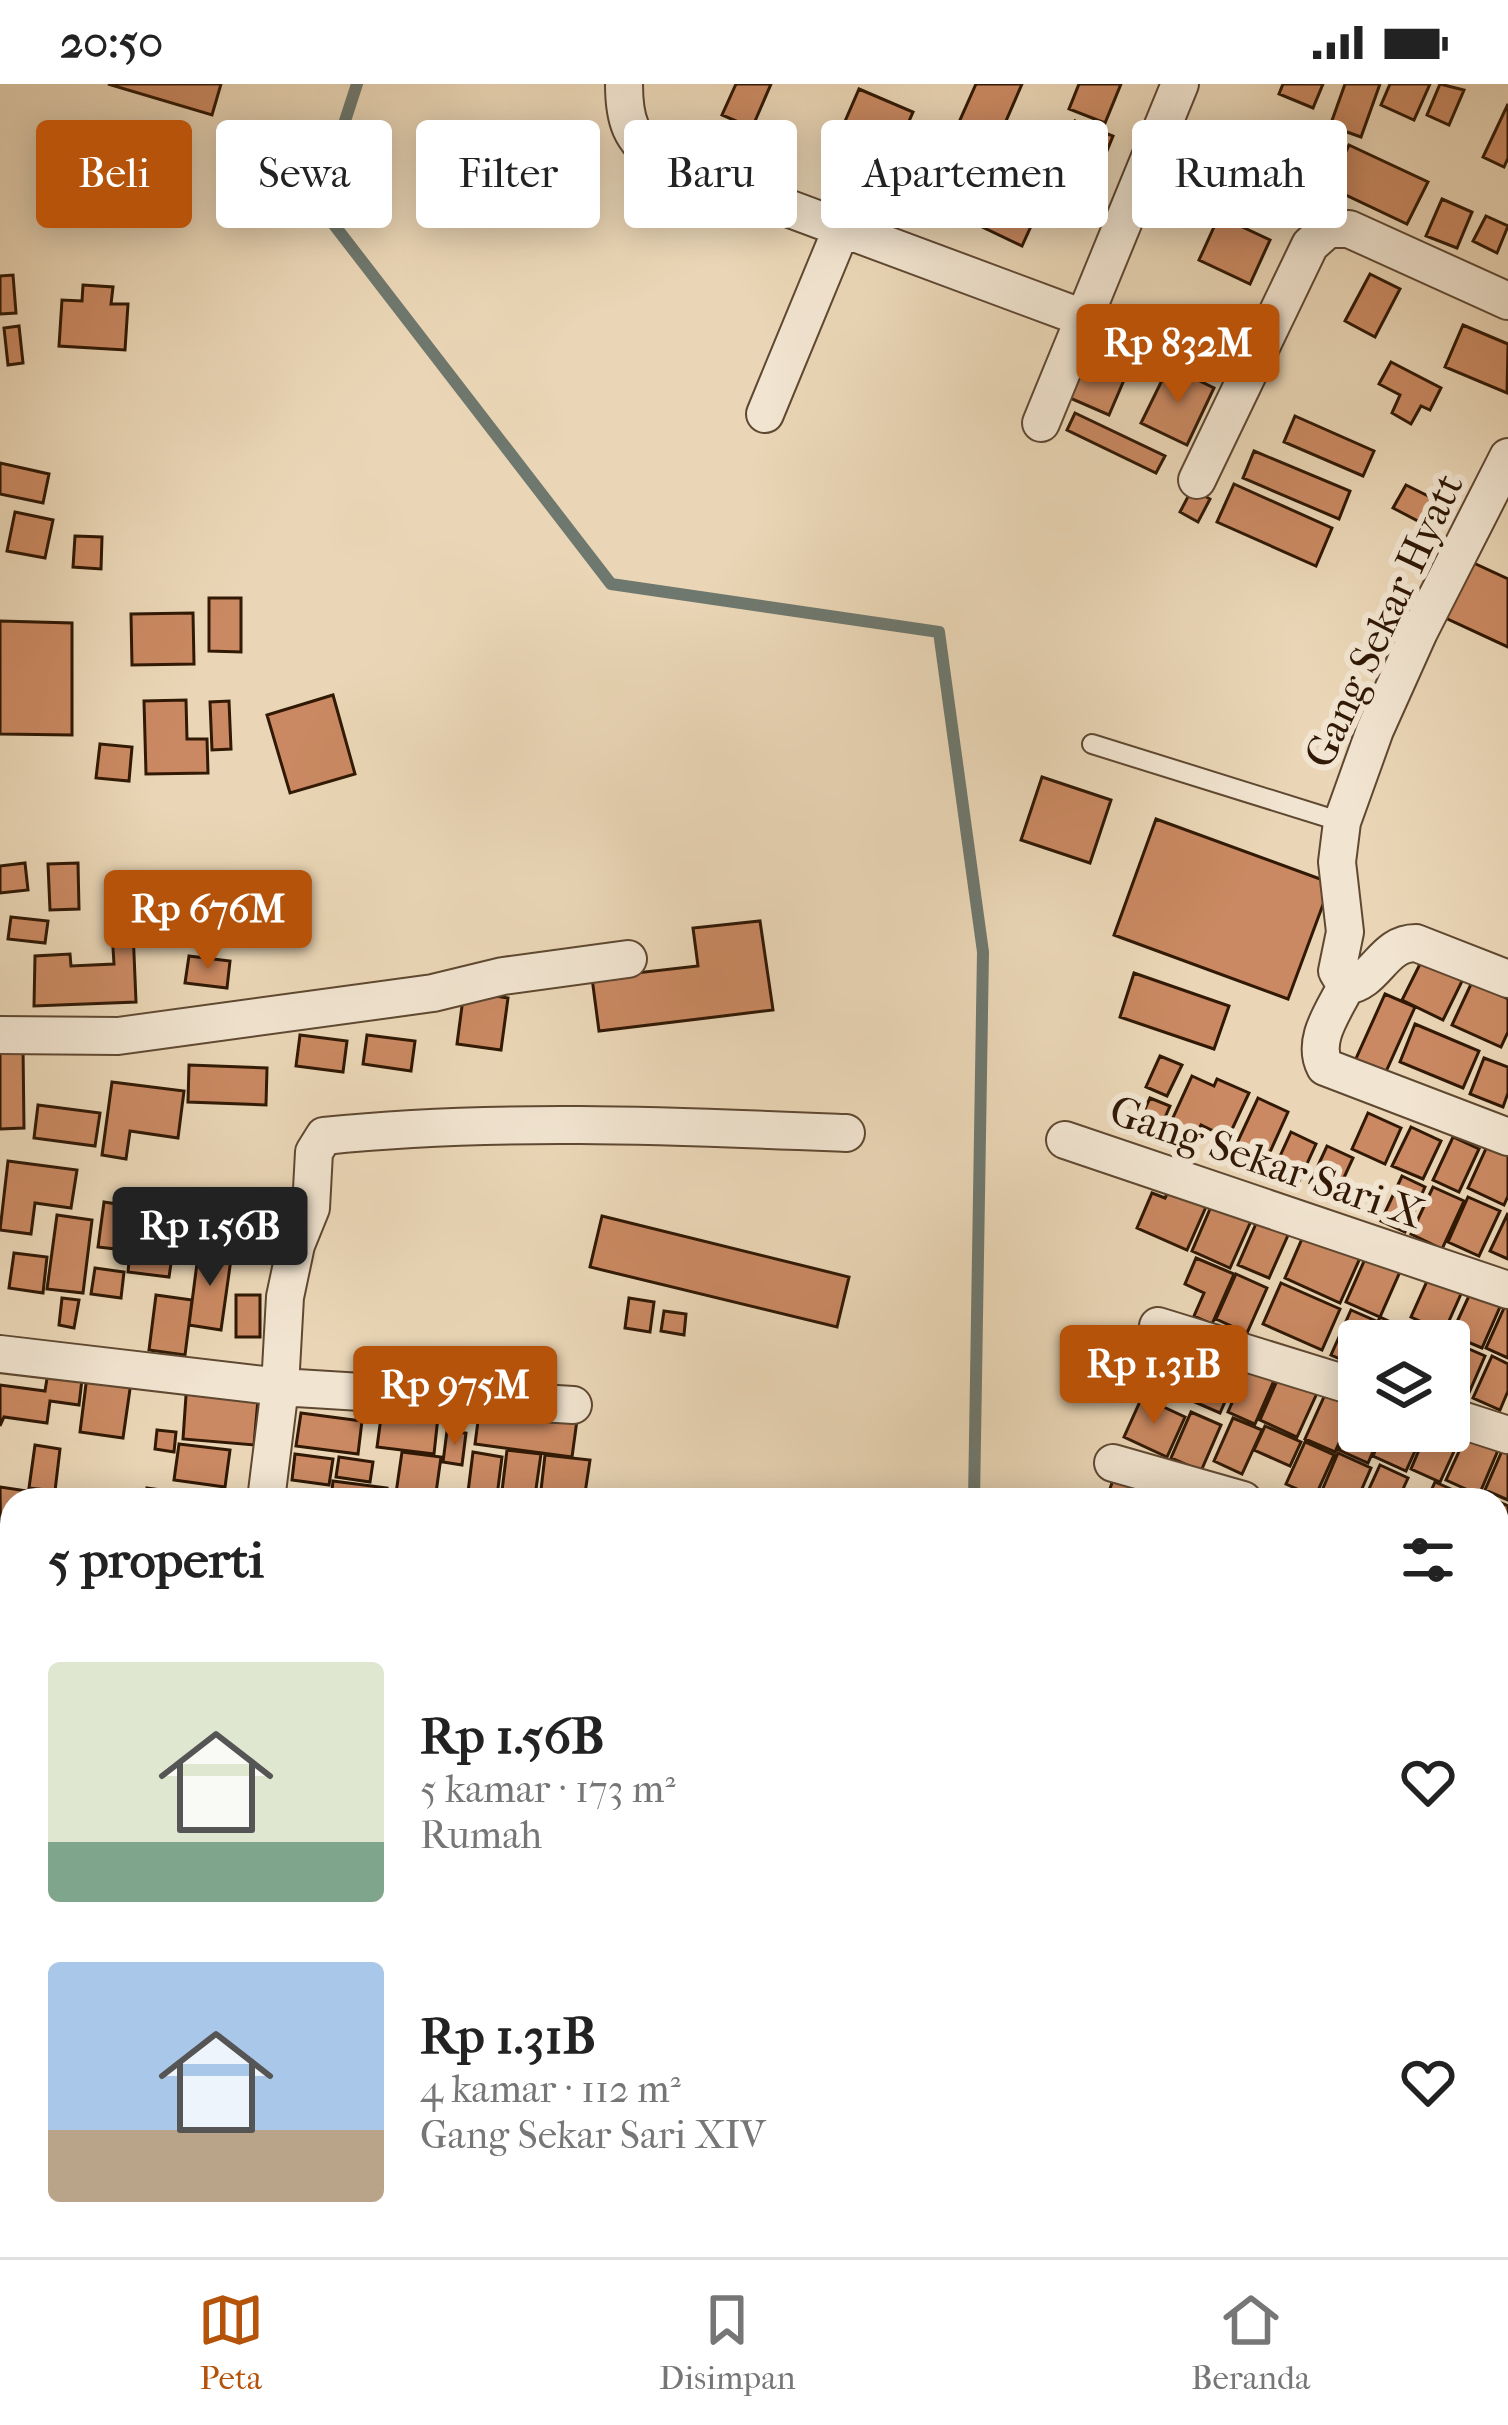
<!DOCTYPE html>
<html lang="id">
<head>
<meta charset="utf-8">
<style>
  body { margin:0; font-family:"IM FELL French Canon",serif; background:#f6f6f6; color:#222; height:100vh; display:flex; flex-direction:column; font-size:45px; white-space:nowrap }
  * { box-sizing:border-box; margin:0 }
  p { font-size:39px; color:#767676 }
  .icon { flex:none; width:66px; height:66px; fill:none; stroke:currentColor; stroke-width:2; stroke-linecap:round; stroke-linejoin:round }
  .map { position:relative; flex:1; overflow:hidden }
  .details { position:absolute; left:0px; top:1404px; width:1509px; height:771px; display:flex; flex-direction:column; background:#fff; border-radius:36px 36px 0 0; box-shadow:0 6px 30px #0003 }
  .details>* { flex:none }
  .banner { position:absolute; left:36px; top:36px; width:1437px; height:108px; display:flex; gap:24px }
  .tools { position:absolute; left:1338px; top:1236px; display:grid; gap:24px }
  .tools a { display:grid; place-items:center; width:132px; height:132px; border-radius:12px; background:#fff; box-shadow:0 6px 30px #0003; font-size:60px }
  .price { position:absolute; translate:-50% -102px; padding:0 27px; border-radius:12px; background:#b45309; color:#fff; font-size:39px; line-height:78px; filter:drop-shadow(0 3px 6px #0008) }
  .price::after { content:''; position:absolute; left:50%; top:72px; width:36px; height:27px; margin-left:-18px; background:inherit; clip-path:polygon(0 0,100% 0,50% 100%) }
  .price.current { background:#222; color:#fff }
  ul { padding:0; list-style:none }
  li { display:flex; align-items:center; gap:36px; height:300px; padding:0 48px }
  li span { display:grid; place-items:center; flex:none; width:336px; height:240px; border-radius:12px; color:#555 }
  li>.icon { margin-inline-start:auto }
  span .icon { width:144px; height:144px; fill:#fffc; stroke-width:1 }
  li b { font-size:51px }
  h2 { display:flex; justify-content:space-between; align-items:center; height:144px; padding:0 48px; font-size:51px }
  .tag { padding:0 42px; border-radius:12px; background:#fff; box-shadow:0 6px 30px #0003; font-size:42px; line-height:108px }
  .tag.current { background:#b45309; color:#fff }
  .status { display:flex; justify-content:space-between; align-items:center; height:84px; padding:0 60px; background:#fff; direction:ltr }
  .status svg { height:33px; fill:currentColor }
  .tab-bar { display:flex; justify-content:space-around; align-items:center; height:168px; border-top:3px solid #e0e0e0; background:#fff; font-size:33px; color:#767676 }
  .tab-bar a { display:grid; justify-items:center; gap:6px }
  .tab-bar .current { color:#b45309 }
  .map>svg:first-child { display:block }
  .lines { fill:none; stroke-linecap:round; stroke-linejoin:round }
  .stream { stroke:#6f786e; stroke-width:12 }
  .building { fill:#ca8962; stroke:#311905; stroke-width:3 }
  .service-casing { stroke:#5f4831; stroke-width:22 }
  .minor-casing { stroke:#5f4831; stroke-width:40 }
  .service { stroke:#f1e4d0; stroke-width:18 }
  .minor { stroke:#f1e4d0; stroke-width:36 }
  .labels { text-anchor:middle; stroke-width:12; stroke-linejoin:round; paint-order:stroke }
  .street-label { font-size:42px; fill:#311905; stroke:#f1e4d0 }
</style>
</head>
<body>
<div class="status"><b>20:50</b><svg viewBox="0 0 49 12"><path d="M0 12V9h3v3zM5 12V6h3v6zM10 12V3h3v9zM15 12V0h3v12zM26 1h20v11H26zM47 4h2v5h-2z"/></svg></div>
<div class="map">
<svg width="1508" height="2173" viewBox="0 0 1508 2173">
  <rect width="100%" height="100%" fill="#ead6b6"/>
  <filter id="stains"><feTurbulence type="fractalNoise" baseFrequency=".00167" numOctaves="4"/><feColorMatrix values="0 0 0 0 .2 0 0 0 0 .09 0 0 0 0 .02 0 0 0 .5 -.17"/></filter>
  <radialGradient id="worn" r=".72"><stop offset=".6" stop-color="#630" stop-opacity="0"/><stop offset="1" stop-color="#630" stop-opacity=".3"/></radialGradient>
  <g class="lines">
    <path class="stream" d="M 357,0 L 318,120 L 611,500 L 939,548 L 983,868 L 974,1416
      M 930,2173 L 930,2163"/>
  </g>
  <path class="building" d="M 108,0 L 221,0 L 212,31 Z
    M 736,0 L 771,0 L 752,44 L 722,31 Z
    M 976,0 L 1022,0 L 999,53 L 960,36 Z
    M 1079,0 L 1121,0 L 1105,39 L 1069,25 Z
    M 1283,0 L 1323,0 L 1313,24 L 1279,10 Z
    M 1345,0 L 1380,0 L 1361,53 L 1330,42 Z
    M 1390,0 L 1430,0 L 1414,36 L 1381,21 Z
    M 1440,0 L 1464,6 L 1449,41 L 1427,31 Z
    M 859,5 L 913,28 L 883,96 L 830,72 Z
    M 1508,20 L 1508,74 L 1504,83 L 1483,73 Z
    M 1075,37 L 1113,52 L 1097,91 L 1059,76 Z
    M 1349,61 L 1428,98 L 1407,140 L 1329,103 Z
    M 1229,63 L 1283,89 L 1263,132 L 1208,105 Z
    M 1005,73 L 1052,96 L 1022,162 L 974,139 Z
    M 1157,80 L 1206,103 L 1188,141 L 1139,119 Z
    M 1442,115 L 1472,128 L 1457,164 L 1426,152 Z
    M 1219,132 L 1270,156 L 1250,200 L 1199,176 Z
    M 1486,132 L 1508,142 L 1497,169 L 1473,157 Z
    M 1370,190 L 1400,205 L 1375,253 L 1345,237 Z
    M 13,191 L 16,229 L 0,230 L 0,192 Z
    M 83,201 L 113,203 L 111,220 L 128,220 L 125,266 L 59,262 L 62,216 L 82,217 Z
    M 1093,228 L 1174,269 L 1162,293 L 1081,253 Z
    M 1463,241 L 1508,260 L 1507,309 L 1445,283 Z
    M 19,242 L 23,279 L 8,281 L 4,244 Z
    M 1079,276 L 1124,296 L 1109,331 L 1063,311 Z
    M 1391,278 L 1441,304 L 1430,326 L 1421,322 L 1411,340 L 1392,329 L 1400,311 L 1379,300 Z
    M 1169,282 L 1214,304 L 1187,361 L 1141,339 Z
    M 1075,329 L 1165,372 L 1156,389 L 1067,346 Z
    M 1295,332 L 1374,367 L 1363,392 L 1284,358 Z
    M 1254,367 L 1350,407 L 1339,435 L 1243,394 Z
    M 0,379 L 49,390 L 43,419 L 0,410 Z
    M 1234,400 L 1332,444 L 1316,482 L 1217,438 Z
    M 1406,401 L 1448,422 L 1435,446 L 1393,424 Z
    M 1192,405 L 1210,415 L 1198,438 L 1180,428 Z
    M 15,428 L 53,436 L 45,474 L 7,467 Z
    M 75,452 L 102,453 L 101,485 L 73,483 Z
    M 1465,475 L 1508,495 L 1508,563 L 1439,531 Z
    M 209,514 L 241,514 L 241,568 L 209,567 Z
    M 193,529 L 194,580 L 132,581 L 131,530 Z
    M 0,537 L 72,539 L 72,651 L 0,650 Z
    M 333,611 L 355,690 L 290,709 L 267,631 Z
    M 186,616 L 187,655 L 207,655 L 208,689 L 146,690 L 144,617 Z
    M 229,617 L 231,665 L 212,666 L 210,618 Z
    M 100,660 L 132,663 L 129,697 L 96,694 Z
    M 1042,693 L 1111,716 L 1090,779 L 1021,756 Z
    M 1156,735 L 1331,799 L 1288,915 L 1114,851 Z
    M 25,779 L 28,806 L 0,809 L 0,782 Z
    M 78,779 L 79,825 L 50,826 L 48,780 Z
    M 11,833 L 48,837 L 45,859 L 8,855 Z
    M 760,837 L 773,926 L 599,947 L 592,894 L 698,882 L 693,844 Z
    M 133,846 L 136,918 L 34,922 L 35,872 L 70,870 L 71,882 L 114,880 L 112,847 Z
    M 1426,868 L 1467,887 L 1443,936 L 1402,916 Z
    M 189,872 L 230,877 L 227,904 L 185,899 Z
    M 1134,889 L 1229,922 L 1214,965 L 1120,933 Z
    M 1472,898 L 1508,915 L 1508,948 L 1501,963 L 1452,941 Z
    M 464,907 L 508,914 L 501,966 L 457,960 Z
    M 1385,910 L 1415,923 L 1384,992 L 1354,979 Z
    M 1415,940 L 1479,967 L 1463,1004 L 1400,978 Z
    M 300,951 L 347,957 L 343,988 L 296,982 Z
    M 367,951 L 415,957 L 411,987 L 363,980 Z
    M 0,963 L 23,963 L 24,1044 L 0,1045 Z
    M 1160,972 L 1182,981 L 1167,1012 L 1146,1003 Z
    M 1484,974 L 1508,983 L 1508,1009 L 1503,1023 L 1470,1010 Z
    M 189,981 L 267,984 L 266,1021 L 188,1018 Z
    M 1192,992 L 1214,1002 L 1217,995 L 1249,1009 L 1228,1054 L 1201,1041 L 1191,1061 L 1166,1049 Z
    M 112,998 L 184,1007 L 178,1054 L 130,1047 L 126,1075 L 102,1071 Z
    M 1150,1014 L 1170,1022 L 1158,1049 L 1138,1040 Z
    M 1258,1014 L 1288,1028 L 1261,1088 L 1230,1074 Z
    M 38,1021 L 100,1029 L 95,1062 L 34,1054 Z
    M 1368,1029 L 1401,1044 L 1385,1080 L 1352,1065 Z
    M 1411,1043 L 1441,1057 L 1423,1095 L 1392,1082 Z
    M 1291,1048 L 1316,1060 L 1295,1106 L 1270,1094 Z
    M 1453,1053 L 1479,1065 L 1459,1108 L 1433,1096 Z
    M 1489,1058 L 1508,1066 L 1508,1112 L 1504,1121 L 1468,1104 Z
    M 1327,1062 L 1353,1074 L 1336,1111 L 1310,1099 Z
    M 8,1077 L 77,1086 L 71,1124 L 35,1119 L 31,1150 L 0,1146 Z
    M 1402,1092 L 1425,1103 L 1405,1148 L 1381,1137 Z
    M 1172,1100 L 1209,1116 L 1187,1166 L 1137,1144 L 1152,1109 L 1165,1114 Z
    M 1433,1103 L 1464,1117 L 1442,1165 L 1411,1150 Z
    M 1216,1111 L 1255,1128 L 1230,1184 L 1192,1167 Z
    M 1468,1113 L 1500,1127 L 1479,1172 L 1448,1158 Z
    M 104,1118 L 130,1122 L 124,1166 L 98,1163 Z
    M 138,1124 L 163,1128 L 158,1164 L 133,1161 Z
    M 1262,1126 L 1293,1140 L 1269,1194 L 1238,1181 Z
    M 173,1128 L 202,1132 L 198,1156 L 170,1152 Z
    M 1508,1129 L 1508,1175 L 1490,1167 Z
    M 57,1131 L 92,1136 L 83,1209 L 47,1205 Z
    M 602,1132 L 849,1193 L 837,1243 L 590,1183 Z
    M 1308,1141 L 1364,1165 L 1340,1219 L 1285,1194 Z
    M 199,1164 L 232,1168 L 221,1246 L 189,1241 Z
    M 1369,1166 L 1403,1181 L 1380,1233 L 1346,1218 Z
    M 130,1167 L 172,1173 L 169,1193 L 128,1188 Z
    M 14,1169 L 47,1173 L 43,1209 L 9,1204 Z
    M 1196,1174 L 1234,1190 L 1212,1240 L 1194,1232 L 1204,1209 L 1185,1200 Z
    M 95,1184 L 124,1188 L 121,1214 L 91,1210 Z
    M 1432,1186 L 1465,1201 L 1444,1248 L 1411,1233 Z
    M 1236,1190 L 1267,1204 L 1247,1249 L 1216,1235 Z
    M 1281,1199 L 1340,1225 L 1322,1266 L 1263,1240 Z
    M 1473,1203 L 1503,1216 L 1482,1264 L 1451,1251 Z
    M 156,1211 L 192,1216 L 185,1271 L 149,1266 Z
    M 236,1211 L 260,1211 L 260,1253 L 236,1253 Z
    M 62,1214 L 79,1216 L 74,1244 L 59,1241 Z
    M 629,1214 L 654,1218 L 650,1248 L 625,1244 Z
    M 1508,1215 L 1508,1274 L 1486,1264 Z
    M 1351,1226 L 1376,1237 L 1367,1257 L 1359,1257 L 1356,1282 L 1331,1271 Z
    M 664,1227 L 686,1230 L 684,1251 L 661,1247 Z
    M 1380,1233 L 1410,1247 L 1406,1257 L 1369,1257 Z
    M 1453,1258 L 1485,1272 L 1465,1318 L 1449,1311 L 1449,1267 Z
    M 1492,1272 L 1508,1280 L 1508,1307 L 1500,1326 L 1473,1314 Z
    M 1208,1275 L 1238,1288 L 1220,1329 L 1190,1316 Z
    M 446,1281 L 475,1285 L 472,1307 L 443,1304 Z
    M 49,1282 L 83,1287 L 79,1321 L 50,1317 L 47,1339 L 4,1333 L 0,1342 L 0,1301 L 45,1307 Z
    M 1248,1282 L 1275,1294 L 1255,1340 L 1228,1328 Z
    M 1280,1290 L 1318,1307 L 1297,1353 L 1260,1336 Z
    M 87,1292 L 131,1298 L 123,1354 L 80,1348 Z
    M 187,1297 L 259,1304 L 254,1361 L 183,1355 Z
    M 1328,1304 L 1357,1317 L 1335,1368 L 1305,1355 Z
    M 1142,1313 L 1185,1333 L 1167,1373 L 1124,1353 Z
    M 1359,1321 L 1359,1347 L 1382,1347 L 1368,1379 L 1339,1366 Z
    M 480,1322 L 577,1336 L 572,1373 L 475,1360 Z
    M 382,1326 L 438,1333 L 434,1370 L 377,1363 Z
    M 1191,1328 L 1221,1341 L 1201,1387 L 1171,1374 Z
    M 301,1329 L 362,1337 L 358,1370 L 296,1362 Z
    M 1233,1334 L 1262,1346 L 1242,1390 L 1214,1377 Z
    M 1265,1342 L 1301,1358 L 1290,1382 L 1254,1366 Z
    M 157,1346 L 176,1348 L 174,1368 L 155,1365 Z
    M 447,1347 L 466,1349 L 462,1381 L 443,1378 Z
    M 1384,1347 L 1424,1347 L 1406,1387 L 1373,1372 Z
    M 1427,1347 L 1449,1347 L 1461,1352 L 1440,1398 L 1411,1385 Z
    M 1467,1350 L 1499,1364 L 1479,1411 L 1446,1396 Z
    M 1305,1358 L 1334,1371 L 1315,1413 L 1286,1400 Z
    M 179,1360 L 230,1366 L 225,1403 L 174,1396 Z
    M 1505,1360 L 1508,1362 L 1508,1416 L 1485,1406 Z
    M 35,1361 L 60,1365 L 55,1407 L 29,1404 Z
    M 507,1366 L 541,1370 L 535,1412 L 502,1407 Z
    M 402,1368 L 441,1373 L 435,1416 L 395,1416 Z
    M 473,1368 L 502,1373 L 497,1412 L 468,1408 Z
    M 1338,1369 L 1371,1384 L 1357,1416 L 1318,1416 Z
    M 295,1370 L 333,1375 L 329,1401 L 292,1396 Z
    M 545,1371 L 590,1376 L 584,1416 L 540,1415 Z
    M 339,1373 L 373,1378 L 370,1398 L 336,1393 Z
    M 1380,1381 L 1408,1394 L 1398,1416 L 1364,1416 Z
    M 1118,1382 L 1157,1397 L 1150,1416 L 1106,1416 Z
    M 333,1397 L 387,1404 L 386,1416 L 331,1416 Z
    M 1435,1398 L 1476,1416 L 1427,1416 Z
    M 0,1403 L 27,1407 L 26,1416 L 12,1416 L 12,1453 L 5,1452 L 1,1477 Z
    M 147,1404 L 189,1410 L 188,1416 L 146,1416 Z
    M 1497,1417 L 1508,1422 L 1508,1443 L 1497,1468 Z
    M 0,1484 L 12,1485 L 12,1528 L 0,1527 Z
    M 0,1539 L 12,1541 L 12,1613 L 0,1611 Z
    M 0,1675 L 12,1677 L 12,1751 L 0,1749 Z
    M 0,1758 L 12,1760 L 12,1805 L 0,1803 Z
    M 281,2163 L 317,2163 L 328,2167 L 325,2173 L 277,2173 Z
    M 470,2163 L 537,2163 L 540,2164 L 537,2173 L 465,2173 Z"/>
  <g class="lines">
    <defs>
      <path id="service" d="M 1092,660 L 1342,738"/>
      <path id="minor" d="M 624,0 C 624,36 630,56 661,77 L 1086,235
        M 765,330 L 841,146
        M 1041,339 L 1180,0
        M 1508,373 L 1419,548 L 1375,646 L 1342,738 L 1337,778 L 1345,848 L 1337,887 L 1346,902 C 1377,898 1382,859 1416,859 L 1508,895
        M 1197,396 L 1310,161 L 1328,145 L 1349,145 L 1508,217
        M 1346,902 C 1334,927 1311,956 1325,983 L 1508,1053
        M 0,951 L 118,952 L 433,909 L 503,892 L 628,875
        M 1065,1056 L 1508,1206
        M 1158,1242 L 1359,1304
        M 0,1270 L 280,1303 L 573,1321
        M 1449,1332 L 1508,1351
        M 1113,1379 L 1243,1416
        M 266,1416 L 280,1303 L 285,1213 L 296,1161 L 311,1124 L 314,1068 L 324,1052 C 493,1034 676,1042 846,1049
        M 1497,1487 L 1508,1491
        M 1497,1647 L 1508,1651
        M 1497,1845 L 1508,1849
        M 0,1877 L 12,1879
        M 13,2163 L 47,2173"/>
    </defs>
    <use href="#service" class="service-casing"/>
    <use href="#minor" class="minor-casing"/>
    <use href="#service" class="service"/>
    <use href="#minor" class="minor"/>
  </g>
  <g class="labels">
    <g class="street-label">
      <text transform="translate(1383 536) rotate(-65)" y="15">Gang Sekar Hyatt</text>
      <text transform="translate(1267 1077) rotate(19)" y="15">Gang Sekar Sari X</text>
    </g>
  </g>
  <rect width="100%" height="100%" filter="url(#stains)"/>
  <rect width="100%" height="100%" fill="url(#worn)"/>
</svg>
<div class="tools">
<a><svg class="icon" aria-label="layers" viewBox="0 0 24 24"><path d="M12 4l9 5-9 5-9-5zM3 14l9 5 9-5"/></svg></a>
</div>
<b class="price" style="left:1178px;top:322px">Rp 832M</b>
<b class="price" style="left:208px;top:888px">Rp 676M</b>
<b class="price current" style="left:210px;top:1205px">Rp 1.56B</b>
<b class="price" style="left:1154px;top:1343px">Rp 1.31B</b>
<b class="price" style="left:455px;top:1364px">Rp 975M</b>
<div class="banner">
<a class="tag current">Beli</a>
<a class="tag">Sewa</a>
<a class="tag">Filter</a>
<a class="tag">Baru</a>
<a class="tag">Apartemen</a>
<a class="tag">Rumah</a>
</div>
<section class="details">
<h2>5 properti<svg class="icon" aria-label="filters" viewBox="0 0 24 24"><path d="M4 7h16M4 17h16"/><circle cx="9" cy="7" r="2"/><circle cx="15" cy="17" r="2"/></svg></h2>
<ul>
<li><span style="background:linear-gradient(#dfe7d0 75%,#7fa58c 0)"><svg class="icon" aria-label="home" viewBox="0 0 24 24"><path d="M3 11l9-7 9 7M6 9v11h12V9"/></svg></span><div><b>Rp 1.56B</b><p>5 kamar · 173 m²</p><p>Rumah</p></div><svg class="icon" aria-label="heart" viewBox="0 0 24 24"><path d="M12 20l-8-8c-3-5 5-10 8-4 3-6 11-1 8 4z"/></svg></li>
<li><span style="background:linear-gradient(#a9c7e8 70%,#b9a48a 0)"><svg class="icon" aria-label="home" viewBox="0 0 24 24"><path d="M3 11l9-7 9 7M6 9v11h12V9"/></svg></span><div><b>Rp 1.31B</b><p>4 kamar · 112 m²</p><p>Gang Sekar Sari XIV</p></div><svg class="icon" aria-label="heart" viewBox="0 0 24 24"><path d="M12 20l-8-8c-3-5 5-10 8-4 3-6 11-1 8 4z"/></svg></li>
</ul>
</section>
</div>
<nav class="tab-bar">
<a class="current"><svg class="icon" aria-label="map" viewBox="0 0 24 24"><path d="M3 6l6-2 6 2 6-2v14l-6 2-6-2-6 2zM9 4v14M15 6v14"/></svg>Peta</a>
<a><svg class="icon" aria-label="saved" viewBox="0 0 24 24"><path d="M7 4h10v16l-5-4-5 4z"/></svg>Disimpan</a>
<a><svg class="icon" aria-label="home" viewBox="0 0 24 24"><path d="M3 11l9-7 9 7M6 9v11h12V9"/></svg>Beranda</a>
</nav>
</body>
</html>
